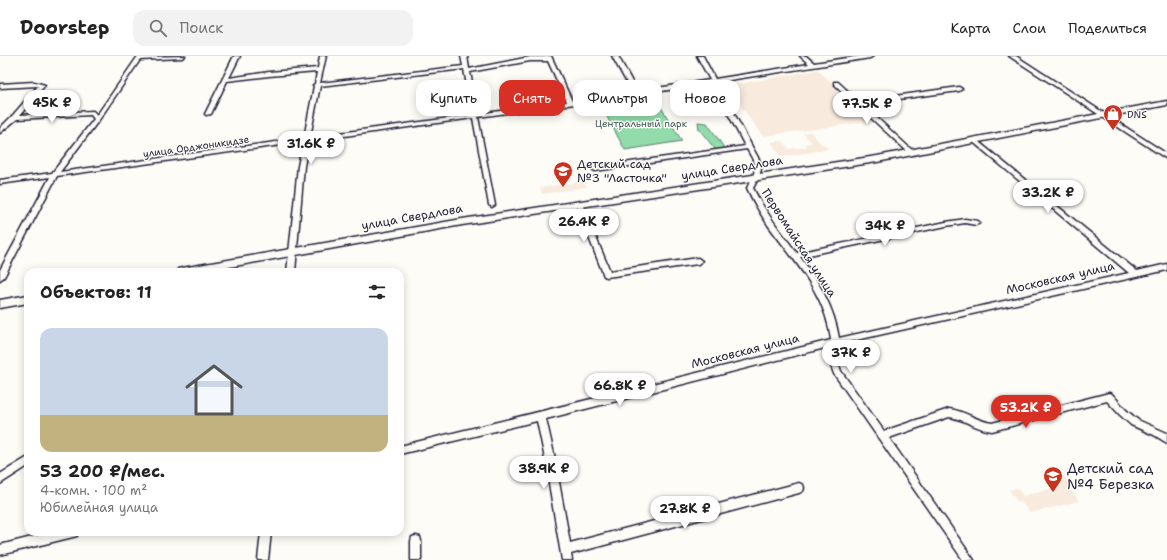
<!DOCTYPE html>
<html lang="ru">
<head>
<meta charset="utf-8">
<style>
  body { margin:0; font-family:"Shantell Sans",sans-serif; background:#f2f2f2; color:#222; height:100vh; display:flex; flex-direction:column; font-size:15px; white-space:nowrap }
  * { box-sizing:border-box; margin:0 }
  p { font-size:13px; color:#767676 }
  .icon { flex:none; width:22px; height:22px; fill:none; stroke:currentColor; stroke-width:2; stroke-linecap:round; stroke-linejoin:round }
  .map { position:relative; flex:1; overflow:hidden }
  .details { position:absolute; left:24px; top:212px; width:380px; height:268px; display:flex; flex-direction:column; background:#fff; border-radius:12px; box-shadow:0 2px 10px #0003 }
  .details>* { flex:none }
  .hud { position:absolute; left:416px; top:24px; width:380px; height:36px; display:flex; gap:8px }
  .price { position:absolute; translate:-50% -34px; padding:0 9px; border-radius:14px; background:#fff; color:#222; font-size:13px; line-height:26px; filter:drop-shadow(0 1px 2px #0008) }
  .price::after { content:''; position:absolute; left:50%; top:24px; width:12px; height:9px; margin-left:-6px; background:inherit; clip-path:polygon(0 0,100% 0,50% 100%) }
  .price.selected { background:#d93025; color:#fff }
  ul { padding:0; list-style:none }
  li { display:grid; align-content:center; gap:8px; height:212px; padding:0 16px }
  li span { display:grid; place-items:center; height:124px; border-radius:12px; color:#555 }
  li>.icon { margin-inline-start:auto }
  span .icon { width:72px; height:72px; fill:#fffc; stroke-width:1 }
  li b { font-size:17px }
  h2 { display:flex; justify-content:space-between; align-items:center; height:48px; padding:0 16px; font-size:17px }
  .chip { padding:0 14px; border-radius:12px; background:#fff; box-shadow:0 2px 10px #0003; font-size:14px; line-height:36px }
  .chip.selected { background:#d93025; color:#fff }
  header { display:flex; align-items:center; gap:24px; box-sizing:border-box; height:56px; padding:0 20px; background:#fff; border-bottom:1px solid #e0e0e0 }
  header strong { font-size:19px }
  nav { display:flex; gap:22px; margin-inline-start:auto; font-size:14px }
  .search { width:280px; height:36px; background:#f2f2f2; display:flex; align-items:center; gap:10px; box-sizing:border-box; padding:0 14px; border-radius:12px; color:#767676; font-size:15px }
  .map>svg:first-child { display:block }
  .built { fill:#f8eadc }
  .green { fill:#92dbaa; stroke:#5a7e72 }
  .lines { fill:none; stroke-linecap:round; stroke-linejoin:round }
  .street-casing { stroke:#22223b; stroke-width:3 }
  .secondary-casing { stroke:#22223b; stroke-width:3 }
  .street { fill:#fdfcf7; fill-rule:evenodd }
  .secondary { fill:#fdfcf7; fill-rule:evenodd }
  .labels { text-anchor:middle; stroke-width:3; stroke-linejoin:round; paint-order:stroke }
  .far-poi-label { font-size:10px; fill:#22223b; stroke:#fdfcf7; text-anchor:start }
  .far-park-label { font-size:10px; fill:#445a5c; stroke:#fdfcf7 }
  .far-street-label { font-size:10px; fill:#22223b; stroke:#fdfcf7 }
  .poi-label { font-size:12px; fill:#22223b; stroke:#fdfcf7; text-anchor:start }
  .street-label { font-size:12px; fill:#22223b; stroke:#fdfcf7 }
  .near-poi-label { font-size:14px; fill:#22223b; stroke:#fdfcf7; text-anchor:start }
</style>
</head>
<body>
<header>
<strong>Doorstep</strong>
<div class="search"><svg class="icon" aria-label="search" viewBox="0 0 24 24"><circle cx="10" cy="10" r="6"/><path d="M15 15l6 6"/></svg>Поиск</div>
<nav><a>Карта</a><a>Слои</a><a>Поделиться</a></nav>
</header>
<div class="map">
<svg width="1167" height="504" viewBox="0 0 1167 504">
  <rect width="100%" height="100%" fill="#fdfcf7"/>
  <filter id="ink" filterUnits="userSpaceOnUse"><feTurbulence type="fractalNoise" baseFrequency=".025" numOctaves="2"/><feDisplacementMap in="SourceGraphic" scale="8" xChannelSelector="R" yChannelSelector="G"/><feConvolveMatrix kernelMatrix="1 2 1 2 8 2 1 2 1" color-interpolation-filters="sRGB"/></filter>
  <g filter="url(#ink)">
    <path class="built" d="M 818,14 L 871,65 L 763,80 L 726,30 Z
      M 811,76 L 821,88 L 824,88 L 828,93 L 781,101 L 771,86 L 782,85 L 789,93 L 807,91 L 805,88 L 812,87 L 803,77 Z
      M 584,125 L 586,131 L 542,138 L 540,132 Z
      M 1064,421 L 1073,432 L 1070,433 L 1079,445 L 1030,457 L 1020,445 L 1017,445 L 1009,434 L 1017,432 L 1023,440 L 1062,430 L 1056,423 Z"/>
    <path class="green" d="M 654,40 L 682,85 L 625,94 L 600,48 Z
      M 698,66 L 707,67 L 725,93 L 718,94 L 715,93 L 699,73 Z"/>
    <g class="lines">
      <defs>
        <path id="street" d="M 138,0 L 144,0 L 143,1 L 185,0 L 182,2 L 140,4 L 99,64 L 60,116 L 304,82 L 314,30 L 313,29 L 315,28 L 317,16 L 269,20 L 227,25 L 211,58 L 206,59 L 205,58 L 234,0 L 240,0 L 229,22 L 269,16 L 318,12 L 320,0 L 326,0 L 320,27 L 463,10 L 461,0 L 467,0 L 469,13 L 530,1 L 546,1 L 545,0 L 551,0 L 572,45 L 632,36 L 612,0 L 618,0 L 637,35 L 710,24 L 697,0 L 703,0 L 715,23 L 809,8 L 800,0 L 806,0 L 814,7 L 860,0 L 873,0 L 870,2 L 717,26 L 762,109 L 759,121 L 753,132 C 765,156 781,176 797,197 L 946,166 L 965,163 L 978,165 L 980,167 L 976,169 L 965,167 L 946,170 L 800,201 C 819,226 834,251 839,282 L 1129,217 L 972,85 L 972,83 L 974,82 L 1137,215 L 1167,208 L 1167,214 L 839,288 L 834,296 L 841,315 L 884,375 L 949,353 C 965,355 977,365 992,367 L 1109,337 L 1112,338 L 1126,354 L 1138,364 L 1167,377 L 1167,387 L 1154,379 L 1131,369 L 1120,359 L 1107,345 L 992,375 C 976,373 964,363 949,361 L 889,382 L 974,504 L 963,504 L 834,318 L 826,296 L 829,291 L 546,363 L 554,398 L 570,487 L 799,427 L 803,429 L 804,432 L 803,435 L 799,437 L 571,498 L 572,504 L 562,504 L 544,398 L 537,365 L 400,398 L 400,390 L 831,284 C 826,238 794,205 768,169 C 760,157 753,145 747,132 L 753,121 L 756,109 L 747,93 L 595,115 L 592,113 L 595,111 L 745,90 L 712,27 L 612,43 L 478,61 L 495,149 L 492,151 L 489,149 L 473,62 L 309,85 L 304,110 L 295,216 L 287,216 L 298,110 L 303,86 L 57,120 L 4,221 L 0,224 L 0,214 L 50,121 L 0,128 L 0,124 L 52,117 L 94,63 L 91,59 L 17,63 L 0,77 L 0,72 L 13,59 L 38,30 L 0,32 L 0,28 L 34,26 L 45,29 L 20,59 L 93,55 L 97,59 ZM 530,5 L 548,5 L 567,46 L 478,58 L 470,16 ZM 464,13 L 472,59 L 310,81 L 320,30 Z
          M 1009,0 L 1016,0 L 1167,98 L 1167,103 Z
          M 834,26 L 838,26 L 859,45 L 959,31 L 962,33 L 959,35 L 862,48 L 913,95 L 913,97 L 909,97 L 834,28 Z
          M 577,146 L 579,146 L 582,148 L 610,215 L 698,202 L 702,205 L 698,208 L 607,221 L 604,220 L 576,148 Z
          M 28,401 L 28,410 L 0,428 L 0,418 Z
          M 52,476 L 78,476 L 77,480 L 73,481 L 0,499 L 0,489 Z
          M 261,476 L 271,476 L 268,504 L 258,504 Z
          M 416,480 L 420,481 L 421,485 L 421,504 L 411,504 L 411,485 L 412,481 Z"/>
        <path id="secondary" d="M 1167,45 L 1167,49 L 877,106 L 462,169 L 202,216 L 177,216 L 178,213 L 182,212 L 462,163 L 877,100 Z
          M 28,239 L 28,247 L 0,252 L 0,244 Z"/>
      </defs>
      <use href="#street" class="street-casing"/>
      <use href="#secondary" class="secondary-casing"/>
      <use href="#street" class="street"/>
      <use href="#secondary" class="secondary"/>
    </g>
  </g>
  <defs>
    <symbol id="shop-pin" viewBox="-11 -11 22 30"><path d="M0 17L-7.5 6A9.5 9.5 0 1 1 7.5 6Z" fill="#c8321e" stroke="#fdfcf7"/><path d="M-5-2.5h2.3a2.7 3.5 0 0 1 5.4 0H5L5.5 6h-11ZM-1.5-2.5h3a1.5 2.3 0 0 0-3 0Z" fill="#fff"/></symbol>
    <symbol id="school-pin" viewBox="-11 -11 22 30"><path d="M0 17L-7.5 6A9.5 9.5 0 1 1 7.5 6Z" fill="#c8321e" stroke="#fdfcf7"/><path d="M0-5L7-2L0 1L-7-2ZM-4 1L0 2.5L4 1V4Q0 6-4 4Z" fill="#fff"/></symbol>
  </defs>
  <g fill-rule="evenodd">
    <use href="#shop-pin" x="1102" y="47" width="22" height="30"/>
    <use href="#school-pin" x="552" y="104" width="22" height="30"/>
    <use href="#school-pin" x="1042" y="409" width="22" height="30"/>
  </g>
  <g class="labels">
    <g class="far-poi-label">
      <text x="1127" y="62">DNS</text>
    </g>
    <g class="far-park-label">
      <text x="641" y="71">Центральный парк</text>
    </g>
    <g class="far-street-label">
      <text transform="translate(196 90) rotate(-8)" y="4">улица Орджоникидзе</text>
    </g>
    <g class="poi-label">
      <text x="577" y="112">Детский сад<tspan x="577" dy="14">№3 "Ласточка"</tspan></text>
    </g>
    <g class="street-label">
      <text transform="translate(732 112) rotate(-9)" y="4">улица Свердлова</text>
      <text transform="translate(412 161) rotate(-10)" y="4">улица Свердлова</text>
      <text transform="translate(799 187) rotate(57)" y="4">Первомайская улица</text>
      <text transform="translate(1060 222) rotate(-13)" y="4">Московская улица</text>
      <text transform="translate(745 295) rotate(-14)" y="4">Московская улица</text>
    </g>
    <g class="near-poi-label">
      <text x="1067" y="417">Детский сад<tspan x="1067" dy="16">№4 Березка</tspan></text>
    </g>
  </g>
</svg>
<b class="price" style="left:52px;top:68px">45K ₽</b>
<b class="price" style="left:867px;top:69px">77.5K ₽</b>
<b class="price" style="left:311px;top:109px">31.6K ₽</b>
<b class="price" style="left:1048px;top:158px">33.2K ₽</b>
<b class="price" style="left:584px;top:187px">26.4K ₽</b>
<b class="price" style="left:885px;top:191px">34K ₽</b>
<b class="price" style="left:851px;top:318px">37K ₽</b>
<b class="price" style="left:620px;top:351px">66.8K ₽</b>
<b class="price selected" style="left:1026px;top:373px">53.2K ₽</b>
<b class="price" style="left:544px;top:434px">38.9K ₽</b>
<b class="price" style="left:685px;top:474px">27.8K ₽</b>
<div class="hud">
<a class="chip">Купить</a>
<a class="chip selected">Снять</a>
<a class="chip">Фильтры</a>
<a class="chip">Новое</a>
</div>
<section class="details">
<h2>Объектов: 11<svg class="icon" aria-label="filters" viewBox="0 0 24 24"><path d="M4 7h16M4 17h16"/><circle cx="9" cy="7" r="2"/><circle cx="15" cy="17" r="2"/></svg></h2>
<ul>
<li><span style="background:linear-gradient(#c9d6e8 70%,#c2b280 0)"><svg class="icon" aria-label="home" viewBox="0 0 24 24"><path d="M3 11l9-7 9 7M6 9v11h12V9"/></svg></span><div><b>53 200 ₽/мес.</b><p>4-комн. · 100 m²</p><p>Юбилейная улица</p></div></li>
</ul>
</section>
</div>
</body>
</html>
